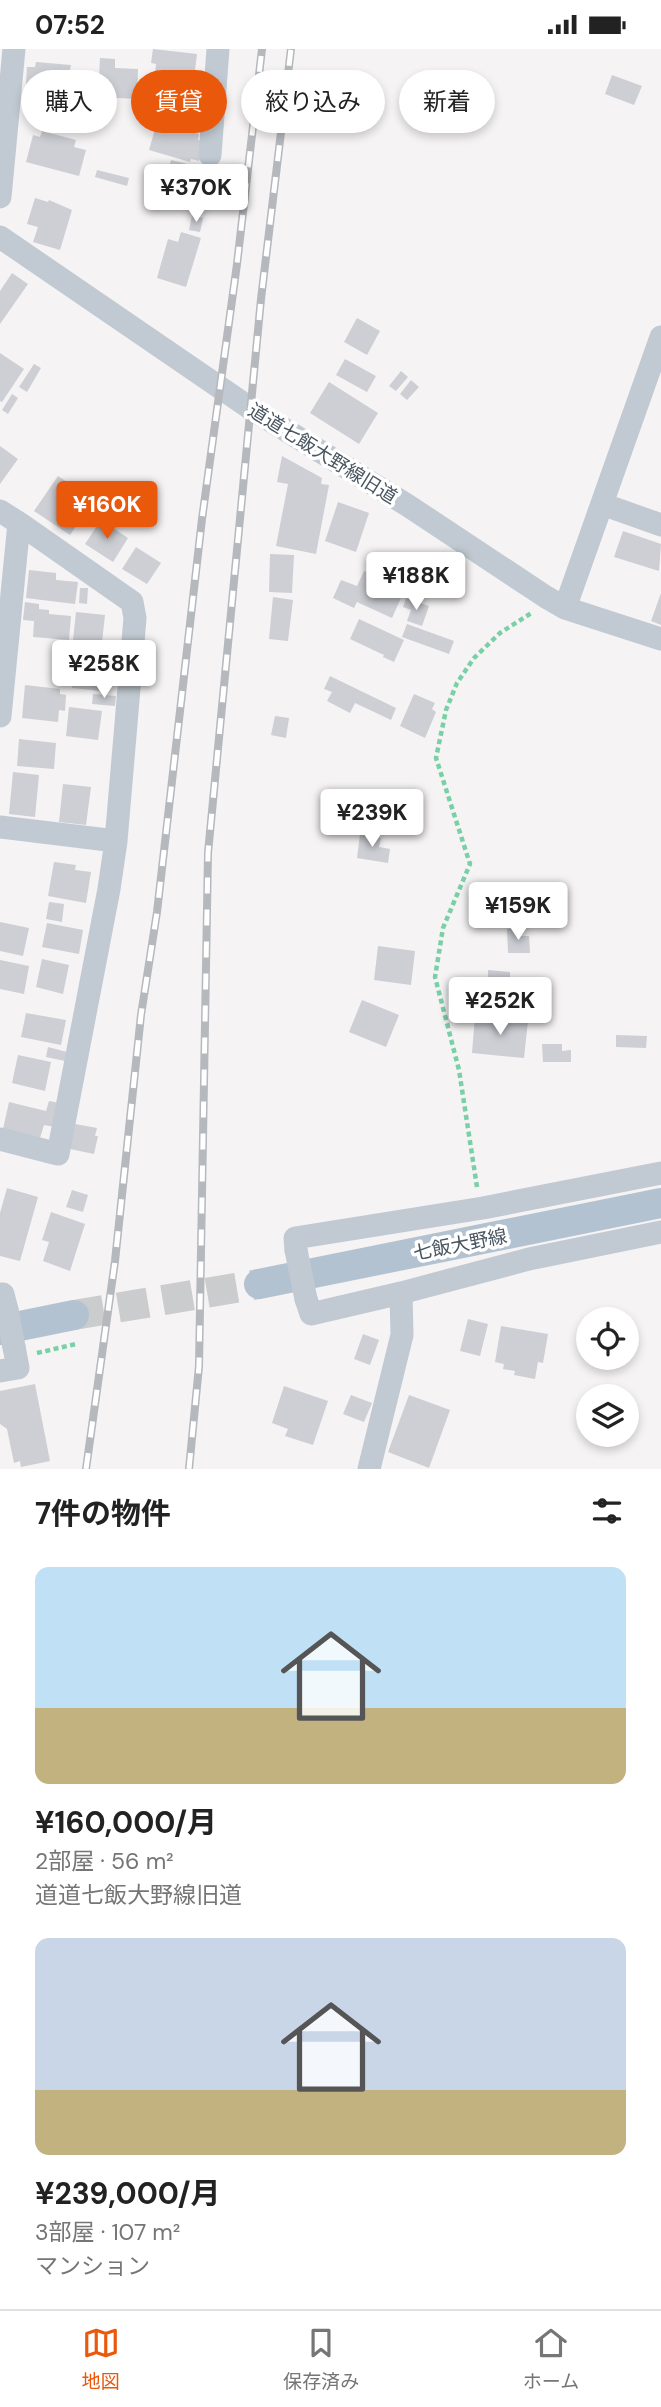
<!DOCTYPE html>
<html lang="ja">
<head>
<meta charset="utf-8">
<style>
  body { margin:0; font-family:"DM Sans","Noto Sans JP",sans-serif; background:#f6f6f6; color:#222; height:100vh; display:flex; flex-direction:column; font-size:26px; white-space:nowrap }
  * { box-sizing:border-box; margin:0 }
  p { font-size:23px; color:#767676 }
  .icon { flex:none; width:38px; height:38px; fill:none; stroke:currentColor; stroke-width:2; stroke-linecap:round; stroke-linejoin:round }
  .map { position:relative; height:1420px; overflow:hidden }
  .side { display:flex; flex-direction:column; background:#fff; flex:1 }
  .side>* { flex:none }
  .top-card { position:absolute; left:21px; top:21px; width:620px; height:63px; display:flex; gap:14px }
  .controls { position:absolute; left:576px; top:1258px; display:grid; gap:14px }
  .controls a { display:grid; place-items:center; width:63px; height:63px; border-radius:50%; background:#fff; box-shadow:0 4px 10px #0003; font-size:35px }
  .price { position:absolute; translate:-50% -60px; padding:0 16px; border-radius:7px; background:#fff; color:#222; font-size:23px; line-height:46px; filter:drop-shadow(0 2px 4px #0008) }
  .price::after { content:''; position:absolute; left:50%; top:42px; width:21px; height:16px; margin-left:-10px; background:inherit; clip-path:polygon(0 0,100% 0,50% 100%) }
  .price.selected { background:#ea580c; color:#fff }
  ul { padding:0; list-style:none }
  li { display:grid; align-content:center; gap:14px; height:371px; padding:0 35px }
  li span { display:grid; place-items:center; height:217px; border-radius:14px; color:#555 }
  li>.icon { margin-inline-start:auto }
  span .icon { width:126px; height:126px; fill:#fffc; stroke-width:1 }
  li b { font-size:30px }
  h2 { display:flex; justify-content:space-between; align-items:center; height:84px; padding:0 35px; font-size:30px }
  .tag { padding:0 24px; border-radius:32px; background:#fff; box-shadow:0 4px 10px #0003; font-size:24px; line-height:63px }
  .tag.selected { background:#ea580c; color:#fff }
  .status { display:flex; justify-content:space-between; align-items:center; height:49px; padding:0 35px; background:#fff; direction:ltr }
  .status svg { height:19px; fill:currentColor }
  .menu { display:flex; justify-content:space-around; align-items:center; height:98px; border-top:2px solid #e0e0e0; background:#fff; font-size:19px; color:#767676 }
  .menu a { display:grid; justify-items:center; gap:4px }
  .menu .selected { color:#ea580c }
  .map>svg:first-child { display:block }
  .building { fill:#cdcfd5 }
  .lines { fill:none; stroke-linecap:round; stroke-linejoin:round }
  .major-tunnel { stroke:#caccce; stroke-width:30; stroke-dasharray:30 15; stroke-linecap:butt }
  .path { stroke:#7ad0a6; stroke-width:4.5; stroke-dasharray:5 3.5; stroke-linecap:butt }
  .minor { stroke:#c1cad2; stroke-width:23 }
  .major { stroke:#b3c2d1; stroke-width:30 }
  .rail-casing { stroke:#b5b8bd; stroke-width:8 }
  .rail { stroke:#fff; stroke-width:5; stroke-dasharray:16; stroke-linecap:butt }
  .minor-bridge { stroke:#c1cad2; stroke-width:23 }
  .labels { text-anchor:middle; stroke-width:7; stroke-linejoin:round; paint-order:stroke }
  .street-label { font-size:19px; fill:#4a5661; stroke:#fff }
</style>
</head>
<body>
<div class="status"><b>07:52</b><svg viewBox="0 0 49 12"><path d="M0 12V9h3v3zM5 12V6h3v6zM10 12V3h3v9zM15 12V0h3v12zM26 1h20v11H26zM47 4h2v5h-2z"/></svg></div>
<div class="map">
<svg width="661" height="1420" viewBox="0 0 661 1420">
  <rect width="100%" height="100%" fill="#f5f3f3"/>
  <path class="building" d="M 153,0 L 197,5 L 194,29 L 155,25 L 156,15 L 151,14 Z
    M 100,9 L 115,10 L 115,19 L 138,20 L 137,50 L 98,48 Z
    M 36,13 L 71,16 L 70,21 L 81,22 L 79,53 L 25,49 L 27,18 L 35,18 Z
    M 612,26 L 642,37 L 634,56 L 605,45 Z
    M 182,32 L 197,33 L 196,43 L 181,41 Z
    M 157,73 L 199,85 L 198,91 L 205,93 L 199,112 L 191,110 L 190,113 L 149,101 Z
    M 42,82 L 76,91 L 74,98 L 86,101 L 79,127 L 26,113 L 33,86 L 40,88 Z
    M 171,111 L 200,118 L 192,156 L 162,149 Z
    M 97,121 L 129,129 L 127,137 L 95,128 Z
    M 35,149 L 48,153 L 49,151 L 72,161 L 60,201 L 33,193 L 38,178 L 27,175 Z
    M 192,166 L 203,169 L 200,183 L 189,181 Z
    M 181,183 L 201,189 L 186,238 L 157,229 L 168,190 L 178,193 Z
    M 12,224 L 28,235 L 0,275 L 0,242 Z
    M 357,269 L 380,282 L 367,306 L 344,293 Z
    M 0,304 L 24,320 L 2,353 L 0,352 Z
    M 345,310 L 376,327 L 367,343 L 336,326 Z
    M 34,315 L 41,319 L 27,343 L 19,338 Z
    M 401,322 L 408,328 L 396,342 L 389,337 Z
    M 411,331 L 419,338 L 407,351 L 400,345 Z
    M 329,333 L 378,364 L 359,395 L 310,364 Z
    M 12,345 L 18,349 L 8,365 L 2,361 Z
    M 0,397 L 18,410 L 0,435 Z
    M 282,407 L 322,429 L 321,435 L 329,436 L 316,505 L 276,497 L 288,435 L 277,433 Z
    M 58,427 L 70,435 L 63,445 L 76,454 L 82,445 L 93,452 L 70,486 L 34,462 Z
    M 338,453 L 369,464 L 356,503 L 325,492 Z
    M 101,471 L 128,489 L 113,513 L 85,495 Z
    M 623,482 L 661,495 L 659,522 L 614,508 Z
    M 136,498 L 161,514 L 147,535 L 122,520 Z
    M 270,505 L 294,506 L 292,544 L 269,543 Z
    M 29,521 L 56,524 L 56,531 L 78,533 L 75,555 L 26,549 Z
    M 364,522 L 405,540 L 392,569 L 357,553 L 354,559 L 333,549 L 341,531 L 357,537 Z
    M 80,539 L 88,539 L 87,555 L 79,554 Z
    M 661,544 L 661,576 L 651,572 Z
    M 273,548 L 293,551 L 288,592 L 269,590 Z
    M 406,549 L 429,557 L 422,577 L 407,572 L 411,561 L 403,558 Z
    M 25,553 L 39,555 L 39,560 L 49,561 L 49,565 L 71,567 L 69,591 L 33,588 L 34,572 L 23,571 Z
    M 76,563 L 105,566 L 102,593 L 73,591 Z
    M 359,570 L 404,591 L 394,613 L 383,608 L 384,606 L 350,590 Z
    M 407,575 L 454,592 L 449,605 L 402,588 Z
    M 76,596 L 96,598 L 95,606 L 104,606 L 101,642 L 72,639 Z
    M 330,627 L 396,659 L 391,671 L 355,654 L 350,664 L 327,652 L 332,643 L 324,640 Z
    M 25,636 L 60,640 L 60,645 L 66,646 L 65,662 L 59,661 L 58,673 L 22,669 Z
    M 93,645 L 116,647 L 115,657 L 92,655 Z
    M 414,645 L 435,654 L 432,660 L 436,663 L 425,689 L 400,677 Z
    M 69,658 L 102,662 L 98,691 L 66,687 Z
    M 275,667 L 289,669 L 286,689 L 271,686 Z
    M 19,690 L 56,694 L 54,720 L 17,717 Z
    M 13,723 L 39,726 L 35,768 L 9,765 Z
    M 63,735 L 91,738 L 86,776 L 59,773 Z
    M 360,785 L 381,789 L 379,798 L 390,800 L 388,814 L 357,809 Z
    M 54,813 L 76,816 L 75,821 L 91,823 L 86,854 L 48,847 Z
    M 49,853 L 64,855 L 62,873 L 46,870 Z
    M 0,873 L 29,879 L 23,907 L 0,902 Z
    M 47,874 L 83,881 L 79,905 L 42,898 Z
    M 520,879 L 521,887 L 529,887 L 530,904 L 508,904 L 507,880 Z
    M 378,897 L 415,902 L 411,936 L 374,931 Z
    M 42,910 L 69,916 L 63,945 L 36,938 Z
    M 0,911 L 29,917 L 24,945 L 0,940 Z
    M 488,921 L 510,923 L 510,934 L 488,933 Z
    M 362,951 L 399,966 L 386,998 L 349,983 Z
    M 26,964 L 66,971 L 61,996 L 21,988 Z
    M 475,967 L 528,972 L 524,1009 L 472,1004 Z
    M 616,986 L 647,987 L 646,999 L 616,998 Z
    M 542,995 L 562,995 L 562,1002 L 571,1001 L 571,1013 L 543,1013 Z
    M 48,998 L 67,1003 L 65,1012 L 46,1008 Z
    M 18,1006 L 51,1013 L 45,1042 L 12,1034 Z
    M 49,1052 L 59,1054 L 54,1078 L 44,1076 L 40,1089 L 3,1080 L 9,1053 L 46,1062 Z
    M 75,1075 L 97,1079 L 95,1087 L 98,1087 L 94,1105 L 70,1100 Z
    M 7,1139 L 38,1148 L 20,1212 L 0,1207 L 0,1164 Z
    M 72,1141 L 88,1146 L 83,1163 L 66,1158 Z
    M 51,1163 L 85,1175 L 70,1222 L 43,1212 L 49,1193 L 42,1191 Z
    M 468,1270 L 488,1275 L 480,1307 L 460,1302 Z
    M 501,1277 L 548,1285 L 543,1314 L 538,1313 L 535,1330 L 514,1326 L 515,1322 L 503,1320 L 504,1315 L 495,1313 Z
    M 363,1285 L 379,1291 L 370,1316 L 354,1310 Z
    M 35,1335 L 50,1412 L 21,1418 L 20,1412 L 14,1414 L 7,1380 L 0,1375 L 0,1342 Z
    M 284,1337 L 328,1352 L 313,1396 L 285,1387 L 288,1380 L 272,1374 Z
    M 351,1346 L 372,1354 L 364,1373 L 343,1365 Z
    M 409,1346 L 450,1361 L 429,1419 L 388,1403 Z"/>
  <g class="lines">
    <path class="major-tunnel" d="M 74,1266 L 259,1235"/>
    <path class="path" d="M 477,1138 L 459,1021 L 435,928 L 443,879 L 470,815 L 436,709 L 446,661 L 457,634 L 474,609 L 500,584 L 533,563
      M 37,1304 L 76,1295"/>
    <path class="minor" d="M 210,106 L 218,0
      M 0,148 L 14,0
      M 0,188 L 250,359 L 407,456 L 546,548 L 565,559 L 661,590
      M 602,455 L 661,476
      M 0,462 L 19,474 L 0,667
      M 565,559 L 661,288
      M 0,778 L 116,792
      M 0,1090 L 58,1105 L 109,840 L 116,792 L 135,569 L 132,553 L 19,474
      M 296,1201 L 295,1189 L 483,1159 L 661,1124
      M 0,1245 L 3,1245 L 7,1261
      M 306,1250 L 311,1265 L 401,1244 L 529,1210 L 661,1183
      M 0,1322 L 18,1319 L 14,1298
      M 369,1420 L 402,1286 L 401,1244"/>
    <path class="major" d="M 259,1235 L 661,1154
      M 0,1281 L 74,1266"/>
    <defs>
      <path id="rail" d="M 86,1420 L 115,1212 L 141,966 L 157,863 L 202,470 L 237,215 L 262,0
        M 189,1420 L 199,1317 L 208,804 L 261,250 L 291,0"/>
    </defs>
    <use href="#rail" class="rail-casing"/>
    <use href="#rail" class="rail"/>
    <path class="minor-bridge" d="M 296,1201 L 306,1250
      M 7,1261 L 14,1298"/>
  </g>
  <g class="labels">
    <g class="street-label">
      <text transform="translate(323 404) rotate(32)" y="7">道道七飯大野線旧道</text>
      <text transform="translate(460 1195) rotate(-11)" y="7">七飯大野線</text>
    </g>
  </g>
</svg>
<div class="controls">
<a><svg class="icon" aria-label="locate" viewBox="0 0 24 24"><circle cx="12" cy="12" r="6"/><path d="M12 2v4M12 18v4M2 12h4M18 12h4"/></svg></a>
<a><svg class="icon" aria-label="layers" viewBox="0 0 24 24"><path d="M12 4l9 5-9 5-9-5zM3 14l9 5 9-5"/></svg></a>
</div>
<b class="price" style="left:196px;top:175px">¥370K</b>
<b class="price selected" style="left:107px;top:492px">¥160K</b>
<b class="price" style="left:416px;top:563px">¥188K</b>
<b class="price" style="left:104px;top:651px">¥258K</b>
<b class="price" style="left:372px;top:800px">¥239K</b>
<b class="price" style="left:518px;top:893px">¥159K</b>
<b class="price" style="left:500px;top:988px">¥252K</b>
<div class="top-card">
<a class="tag">購入</a>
<a class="tag selected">賃貸</a>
<a class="tag">絞り込み</a>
<a class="tag">新着</a>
</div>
</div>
<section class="side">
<h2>7件の物件<svg class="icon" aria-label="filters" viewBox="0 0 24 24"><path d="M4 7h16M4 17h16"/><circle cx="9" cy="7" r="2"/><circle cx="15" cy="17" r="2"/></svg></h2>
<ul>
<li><span style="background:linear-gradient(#bfe0f5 65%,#c2b280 0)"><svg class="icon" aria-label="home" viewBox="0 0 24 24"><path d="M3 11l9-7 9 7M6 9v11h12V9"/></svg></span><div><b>¥160,000/月</b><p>2部屋 · 56 m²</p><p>道道七飯大野線旧道</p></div></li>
<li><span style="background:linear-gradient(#c9d6e8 70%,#c2b280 0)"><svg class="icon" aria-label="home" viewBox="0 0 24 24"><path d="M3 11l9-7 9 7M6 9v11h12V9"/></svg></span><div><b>¥239,000/月</b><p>3部屋 · 107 m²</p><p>マンション</p></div></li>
</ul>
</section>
<nav class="menu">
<a class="selected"><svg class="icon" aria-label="map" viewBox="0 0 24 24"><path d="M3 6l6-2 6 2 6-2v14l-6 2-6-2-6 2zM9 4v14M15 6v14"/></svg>地図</a>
<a><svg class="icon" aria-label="saved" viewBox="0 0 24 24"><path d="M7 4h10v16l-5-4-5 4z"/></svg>保存済み</a>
<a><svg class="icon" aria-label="home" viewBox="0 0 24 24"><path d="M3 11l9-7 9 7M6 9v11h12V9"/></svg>ホーム</a>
</nav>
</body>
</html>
